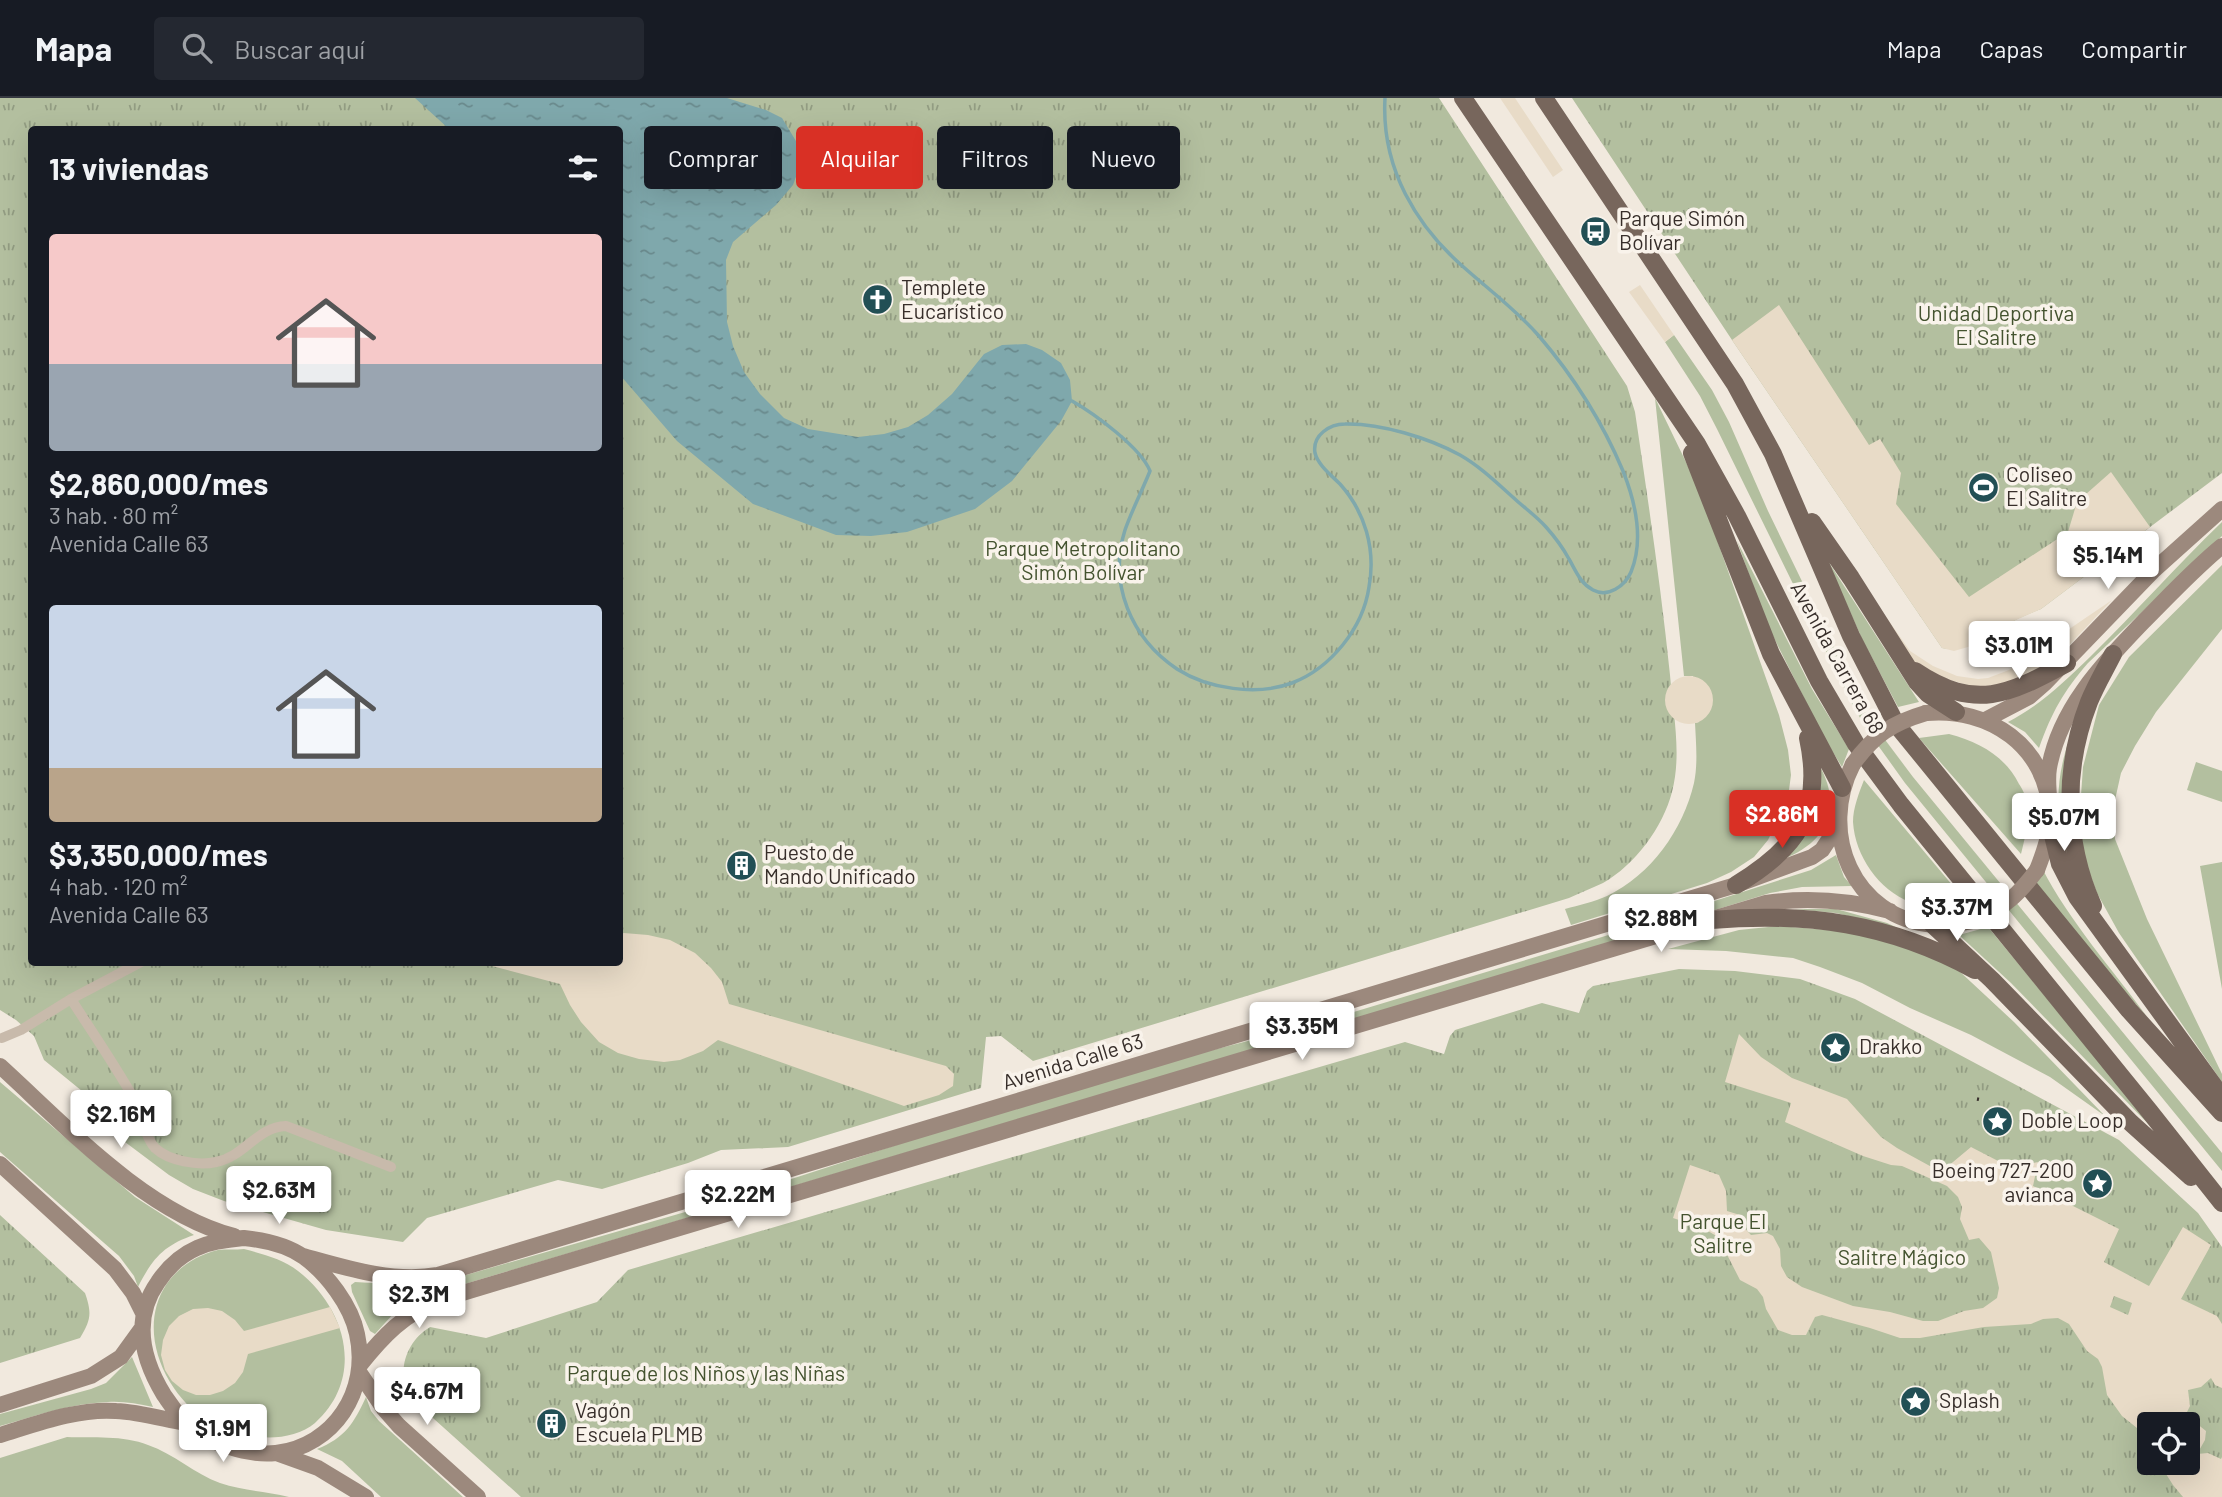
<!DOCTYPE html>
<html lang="es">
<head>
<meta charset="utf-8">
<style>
  body { margin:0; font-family:Barlow,sans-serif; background:#242831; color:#f1f3f6; height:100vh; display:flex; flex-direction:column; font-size:26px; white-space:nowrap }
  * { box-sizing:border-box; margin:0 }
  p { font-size:23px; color:#9ea1a6 }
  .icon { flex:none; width:38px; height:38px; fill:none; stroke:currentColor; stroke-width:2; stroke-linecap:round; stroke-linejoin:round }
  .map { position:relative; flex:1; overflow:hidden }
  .drawer { position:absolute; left:28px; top:28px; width:595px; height:840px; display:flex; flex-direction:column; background:#171b24; border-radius:7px; box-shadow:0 7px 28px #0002 }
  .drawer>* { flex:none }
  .guide { position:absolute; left:644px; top:28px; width:665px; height:63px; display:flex; gap:14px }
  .tools { position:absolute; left:2137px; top:1314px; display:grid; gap:14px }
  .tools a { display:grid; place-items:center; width:63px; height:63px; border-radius:7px; background:#171b24; box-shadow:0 7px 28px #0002; font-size:35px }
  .price { position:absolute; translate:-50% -60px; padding:0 16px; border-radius:7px; background:#fff; color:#222; font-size:23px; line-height:46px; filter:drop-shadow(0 2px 4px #0008) }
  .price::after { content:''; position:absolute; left:50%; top:42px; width:21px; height:16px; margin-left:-10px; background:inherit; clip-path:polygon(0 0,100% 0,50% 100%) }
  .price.current { background:#d93025; color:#fff }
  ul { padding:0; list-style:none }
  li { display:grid; align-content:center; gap:14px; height:371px; padding:0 21px }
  li span { display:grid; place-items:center; height:217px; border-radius:7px; color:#555 }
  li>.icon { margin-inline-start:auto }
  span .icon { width:126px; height:126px; fill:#fffc; stroke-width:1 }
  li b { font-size:30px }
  h2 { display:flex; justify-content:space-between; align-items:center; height:84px; padding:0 21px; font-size:30px }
  .chip { padding:0 24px; border-radius:7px; background:#171b24; box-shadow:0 7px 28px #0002; font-size:24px; line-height:63px }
  .chip.current { background:#d93025; color:#fff }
  header { display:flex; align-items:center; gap:42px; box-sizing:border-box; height:98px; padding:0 35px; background:#171b24; border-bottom:2px solid #363941 }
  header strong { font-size:33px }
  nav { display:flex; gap:38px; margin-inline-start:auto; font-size:24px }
  .search { width:490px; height:63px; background:#242831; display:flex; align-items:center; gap:18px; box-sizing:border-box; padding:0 24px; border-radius:7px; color:#9ea1a6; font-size:26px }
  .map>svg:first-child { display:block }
  .green { fill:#b3bf9f }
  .park { fill:url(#park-tufts); fill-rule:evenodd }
  .plaza { fill:#e8dbc7; fill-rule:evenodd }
  .water { fill:url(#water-ripples) }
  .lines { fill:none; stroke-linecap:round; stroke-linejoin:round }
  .stream { stroke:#7fa8ac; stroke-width:3.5 }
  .street { stroke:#c8baab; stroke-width:10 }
  .secondary { stroke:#9c897d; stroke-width:16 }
  .primary { stroke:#77665c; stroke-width:18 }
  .rail { stroke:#372e2a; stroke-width:3.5; stroke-dasharray:2 5; stroke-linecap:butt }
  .secondary-bridge { stroke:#9c897d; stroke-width:16 }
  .labels { text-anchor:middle; stroke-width:7; stroke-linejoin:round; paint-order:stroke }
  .poi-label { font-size:21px; fill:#372e2a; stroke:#f9f3eb; text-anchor:start }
  .park-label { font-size:21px; fill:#44532f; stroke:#f9f3eb }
  .street-label { font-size:21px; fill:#372e2a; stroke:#f9f3eb }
</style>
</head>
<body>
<header>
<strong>Mapa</strong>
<div class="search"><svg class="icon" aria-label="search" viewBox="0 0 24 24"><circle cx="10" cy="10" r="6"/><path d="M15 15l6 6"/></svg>Buscar aquí</div>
<nav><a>Mapa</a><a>Capas</a><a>Compartir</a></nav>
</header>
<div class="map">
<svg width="2222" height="1399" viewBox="0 0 2222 1399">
  <defs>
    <pattern id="park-tufts" width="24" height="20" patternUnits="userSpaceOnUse" patternTransform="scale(1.75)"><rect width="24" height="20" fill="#b3bf9f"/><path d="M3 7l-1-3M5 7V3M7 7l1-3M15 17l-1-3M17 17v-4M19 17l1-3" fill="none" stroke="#929c82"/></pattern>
    <pattern id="water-ripples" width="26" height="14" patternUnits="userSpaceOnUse" patternTransform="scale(1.75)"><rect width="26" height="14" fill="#7fa8ac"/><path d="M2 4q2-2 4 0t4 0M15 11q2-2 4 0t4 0" fill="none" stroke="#69898c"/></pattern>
  </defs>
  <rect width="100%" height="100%" fill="#f1e9de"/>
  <path class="green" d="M 1674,237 L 1712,292 L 1729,324 L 1768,413 L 1859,601 L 1874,627 L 1913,679 L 2222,1055 L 2222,1073 L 1905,685 L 1867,632 L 1851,604 L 1717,331 L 1700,298 L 1665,244 Z
    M 1655,300 L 1699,391 L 1779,617 L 1788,652 L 1791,677 L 1789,692 L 1786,704 L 1768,742 L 1754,759 L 1731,774 L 1707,785 L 1571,827 L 1565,811 C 1579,807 1594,804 1607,798 C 1651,777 1683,732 1694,685 C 1698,666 1696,645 1695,625 L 1699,624 L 1693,578 L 1684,578 Z
    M 2222,424 L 2222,438 L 2088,565 C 2063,594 2052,614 2039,650 L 2025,634 L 2008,624 C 2041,607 2065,583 2091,558 C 2136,514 2177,467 2222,424 Z
    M 1737,443 L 1812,591 L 1849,651 L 1842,669 L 1823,638 L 1766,524 Z
    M 1826,460 L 1919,604 L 1898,609 L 1863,543 Z
    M 2222,467 L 2222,531 L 2156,614 L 2135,648 L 2121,675 L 2115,702 L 2114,723 L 2115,741 L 2147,821 L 2222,976 L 2222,984 L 2119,835 L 2097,795 L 2083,758 L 2079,726 L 2083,669 L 2099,607 L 2129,559 Z
    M 2079,616 L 2071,768 L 2069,772 C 2054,708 2053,678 2079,616 Z
    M 1949,636 C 1979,644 2005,658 2019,686 C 2023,692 2027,700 2027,707 C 2029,723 2025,740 2021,756 L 1919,640 Z
    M 2196,664 L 2222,673 L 2222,704 L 2187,692 Z
    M 1818,665 C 1842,706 1831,740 1788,759 L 1797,746 Z
    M 1864,682 L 1969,807 C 1949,810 1929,812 1910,804 C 1879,792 1855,758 1853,724 C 1853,710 1859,695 1864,682 Z
    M 1836,757 L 1844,779 L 1852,788 L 1802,789 L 1770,795 L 1546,864 L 428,1197 L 395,1214 L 375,1236 L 370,1233 L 352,1194 L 351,1187 L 355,1184 L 406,1187 L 438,1185 L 720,1104 L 927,1037 L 1170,963 L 1314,926 L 1602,839 L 1811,772 Z
    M 2222,764 L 2222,891 L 2200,768 Z
    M 2042,770 C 2069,823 2113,872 2148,920 L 2048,806 L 2034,785 Z
    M 1794,811 L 1836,811 L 1887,825 L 1900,831 L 1836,815 Z
    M 1778,828 L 1855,834 L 1936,860 L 1957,871 L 2014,924 L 2105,1018 L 2050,979 L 1971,937 L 1910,910 L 1862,885 L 1820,869 L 1793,860 L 1726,853 L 1668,851 L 1739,832 Z
    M 1988,829 L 2161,1039 L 2011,885 L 1959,837 Z
    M 0,984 L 135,1099 L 194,1137 C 164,1147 152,1161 138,1189 L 134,1178 L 119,1158 L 0,1054 Z
    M 244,1151 C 263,1156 283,1161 298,1173 C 347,1211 365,1280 315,1325 C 301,1337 278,1341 260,1339 C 242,1337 224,1333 209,1324 C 165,1297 136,1233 166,1187 C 178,1169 197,1157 218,1152 C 226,1151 236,1152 244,1151 Z
    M 132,1259 L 153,1309 C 138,1306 123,1303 108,1304 C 72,1305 35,1318 0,1328 L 0,1316 L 91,1291 L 106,1285 Z
    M 366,1299 L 371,1313 L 379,1323 L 463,1399 L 381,1399 L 342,1363 L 317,1351 C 345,1340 354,1325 366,1299 Z
    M 67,1339 C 93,1340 123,1337 148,1347 C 174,1356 195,1376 220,1385 C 243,1393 266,1393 289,1399 L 0,1399 L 0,1360 Z"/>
  <path class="park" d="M 0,0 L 1439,0 L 1627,288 L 1635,314 C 1648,402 1661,489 1670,577 C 1673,615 1682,656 1672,694 C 1663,729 1635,767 1603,785 C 1592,790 1580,795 1569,800 L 1033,963 L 1001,938 L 986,939 L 981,990 L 788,1049 L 721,1052 L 688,1065 L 602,1091 L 558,1082 L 427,1120 L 403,1144 L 326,1132 L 224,1103 L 193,1091 L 169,1077 L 109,1032 L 104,1011 L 44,962 L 34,938 L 16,922 L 0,912 ZM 32,32 L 620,32 L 620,864 L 32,864 Z
    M 1572,0 L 2222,0 L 2222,375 L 2041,511 C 2028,516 2016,521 2004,528 C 1984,539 1966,555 1942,550 L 1732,242 Z
    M 1679,871 L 1735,873 L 1800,881 L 1855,901 L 2119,1042 L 2198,1115 L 2222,1149 L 2222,1399 L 521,1399 L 414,1303 C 410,1296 405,1289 404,1282 C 401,1260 412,1240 430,1229 L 486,1240 L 597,1204 L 628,1172 L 1405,944 L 1444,956 L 1450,938 L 1455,932 L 1542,905 L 1579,915 L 1587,893 L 1593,888 ZM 2149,1326 L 2188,1326 L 2188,1365 L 2149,1365 Z
    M 0,1117 L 85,1195 C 92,1215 91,1222 80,1240 L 0,1265 Z"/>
  <path class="plaza" d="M 1500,0 L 1515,0 L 1563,72 L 1553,79 Z
    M 1640,187 L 1674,237 L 1665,244 L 1629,194 Z
    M 1779,207 L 1869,347 L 1880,341 L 1901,375 L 1896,406 L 1969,499 L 2068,434 L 2077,404 L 2111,374 L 2150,429 L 2041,511 L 2007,526 L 1968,549 L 1954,553 L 1942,550 L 1732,242 Z
    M 1863,486 L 1910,553 L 1933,568 L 1957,578 L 1978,581 L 1988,580 L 2009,572 L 2112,502 L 2055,562 L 2041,573 L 2000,588 L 1974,589 L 1940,579 L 1915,565 L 1906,556 Z
    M1665 602a24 24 0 1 1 48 0a24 24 0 1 1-48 0Z
    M 624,835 L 648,837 L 670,842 L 695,855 L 711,870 L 722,884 L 729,906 L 946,968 L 954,976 L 953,988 L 939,997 L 904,1008 L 718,942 L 703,953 L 680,962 L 664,964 L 639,961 L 618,955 L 599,944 L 581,924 L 570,907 L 560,886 L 481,865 L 620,864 L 620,836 Z
    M 1739,936 L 1761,959 L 1792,980 L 1847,1001 L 1881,1039 L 1897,1050 L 1939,1073 L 1947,1069 L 1971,1049 L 2002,1065 L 2015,1069 L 2038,1064 L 2033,1088 L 2119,1131 L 2104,1164 L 2149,1188 L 2183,1129 L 2211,1147 L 2181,1201 L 2217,1218 L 2222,1226 L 2222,1290 L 2215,1287 L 2211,1280 L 2201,1289 L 2188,1292 L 2190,1308 L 2182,1324 L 2196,1325 L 2206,1333 L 2205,1342 L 2197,1356 L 2208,1355 L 2221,1361 L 2222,1359 L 2222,1399 L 2183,1399 L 2173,1387 L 2159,1365 L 2188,1365 L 2188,1326 L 2149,1326 L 2149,1349 L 2137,1330 L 2122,1318 L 2107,1297 L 2102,1269 L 2098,1261 L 2087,1253 L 2069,1226 L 2058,1220 L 2043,1221 L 2031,1226 L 1984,1229 L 1920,1240 L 1900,1240 L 1870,1230 L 1822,1217 L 1815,1219 L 1806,1237 L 1792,1237 L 1778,1232 L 1766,1211 L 1763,1199 L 1757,1191 L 1740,1182 L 1718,1139 L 1703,1130 L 1673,1120 L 1690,1067 L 1719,1077 L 1726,1093 L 1727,1113 L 1740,1117 L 1738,1123 L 1751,1137 L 1767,1135 L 1773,1138 L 1780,1151 L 1781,1168 L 1787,1179 L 1802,1189 L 1853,1208 L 1890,1214 L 1923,1223 L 1938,1223 L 1964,1213 L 1983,1210 L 1997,1200 L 1999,1190 L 1991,1154 L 1979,1140 L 1969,1142 L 1960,1121 L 1962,1109 L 1958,1099 L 1947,1088 L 1902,1068 L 1891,1067 L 1863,1058 L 1785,1024 L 1791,1005 L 1725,984 ZM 2114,1198 L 2132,1205 L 2128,1217 L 2110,1209 Z
    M 330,1209 L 340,1230 L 248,1256 L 243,1274 L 235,1285 L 223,1293 L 210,1297 L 196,1297 L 183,1292 L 172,1283 L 165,1272 L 161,1257 L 163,1242 L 169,1228 L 179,1218 L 193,1211 L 208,1210 L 222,1213 L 235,1222 L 244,1233 Z"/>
  <path class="water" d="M 415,0 L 727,0 L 766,12 L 782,20 L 799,48 L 801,65 L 793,87 L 776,107 L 733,144 L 726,162 L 727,224 L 733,248 L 744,274 L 760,296 L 784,320 L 808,331 L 858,339 L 884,336 L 908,329 L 928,317 L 952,296 L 984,256 L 1002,247 L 1026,246 L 1042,252 L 1061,265 L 1070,282 L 1072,303 L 1061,323 L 1012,383 L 975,411 L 907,434 L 871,438 L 836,437 L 753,406 L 677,343 L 620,277 L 620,32 L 449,31 Z"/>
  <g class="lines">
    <path class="stream" d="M 1072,303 C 1095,316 1141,350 1150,373 C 1142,393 1132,412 1125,432 C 1108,486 1131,540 1177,571 C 1208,591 1257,598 1292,585 C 1331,570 1363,530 1369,489 C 1376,451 1365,414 1340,386 C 1331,377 1318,367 1315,355 C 1312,337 1330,326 1345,326 C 1380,325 1429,340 1460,357 C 1481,369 1498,386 1516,402 C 1526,411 1537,419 1546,429 C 1554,438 1563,450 1569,461 C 1576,473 1580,485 1593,492 C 1608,500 1625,488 1631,474 C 1644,442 1635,403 1623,373 C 1602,323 1574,279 1539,238 C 1517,213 1492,194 1468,173 C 1416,129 1381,70 1385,0"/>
    <path class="street" d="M 71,901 C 92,934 115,967 134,1001 C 142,1015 144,1038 155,1050 C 169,1063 198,1068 216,1064 C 244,1059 257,1029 286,1028 L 391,1069
      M 2,940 L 21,932 L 71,901 L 141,864"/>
    <path class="secondary" d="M 1926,615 C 1989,609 2047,648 2050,715 C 2051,735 2044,754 2037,772
      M 1985,622 L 2029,599 L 2045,585 L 2154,472 L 2222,411
      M 1853,666 C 1818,734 1852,820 1934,827 C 1949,828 1963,825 1977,822
      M 2049,703 C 2049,692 2047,681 2049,670 C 2060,609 2103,566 2144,523 C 2170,497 2194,471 2222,448
      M 0,968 C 66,1028 146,1115 234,1138
      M 0,1066 L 115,1171 L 133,1195 L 143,1215
      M 244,1140 C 264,1142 287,1147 304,1159 C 327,1176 351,1207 357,1236 C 370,1293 334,1348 276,1355 C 247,1358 208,1345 187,1326 C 178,1318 171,1307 164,1297 C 142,1261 132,1221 158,1184 C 168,1169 181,1157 197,1150 C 212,1143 228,1142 244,1140 Z
      M 303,1158 C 346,1170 393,1185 438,1177 L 1736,787 L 1812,759 L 1822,752 L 1838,728
      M 360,1267 C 383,1238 404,1216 439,1202 L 1766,805 C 1808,799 1848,802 1890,813
      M 359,1274 L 384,1311 L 399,1328 L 478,1399
      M 0,1307 L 91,1278 L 121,1259 L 142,1230
      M 0,1337 C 36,1326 78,1310 116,1313 C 139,1314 163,1321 185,1325
      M 279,1356 L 318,1370 L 366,1399"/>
    <path class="primary" d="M 1463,0 L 1697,346 L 1737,418 L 1819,583 L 1856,646 L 1901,707 L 2150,1014 L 2222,1105
      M 1544,0 L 1735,286 L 1773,356 L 1851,538 L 1896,626 L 2129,912 L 2222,1015
      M 1692,355 L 1771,556 L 1842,690
      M 1812,424 L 1851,480 L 1917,584 L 1928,596 L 1956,614
      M 1915,573 C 1976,614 2009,596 2067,565
      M 2050,725 L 2060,766 L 2077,799 L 2222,999
      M 1736,787 C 1797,750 1824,714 1808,640
      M 2093,808 C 2064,743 2063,671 2089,604 C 2096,587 2105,572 2113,556
      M 1711,822 C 1807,814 1889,825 1975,872
      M 1933,827 L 1992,882 L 2131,1025 L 2191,1079"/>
    <path class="rail" d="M 1977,1001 L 1982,1002"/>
    <path class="secondary-bridge" d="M 1853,666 C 1874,637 1892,625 1926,615
      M 1977,822 C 2005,809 2018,797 2037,772"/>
  </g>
  <defs>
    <symbol id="bus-disc" viewBox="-11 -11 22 22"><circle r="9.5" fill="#224f55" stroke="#f9f3eb"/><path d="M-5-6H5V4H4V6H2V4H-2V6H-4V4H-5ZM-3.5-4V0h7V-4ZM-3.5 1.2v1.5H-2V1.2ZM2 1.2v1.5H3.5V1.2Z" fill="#fff"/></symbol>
    <symbol id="church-disc" viewBox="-11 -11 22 22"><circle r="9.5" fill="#224f55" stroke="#f9f3eb"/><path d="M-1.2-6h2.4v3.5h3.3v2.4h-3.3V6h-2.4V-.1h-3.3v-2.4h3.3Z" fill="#fff"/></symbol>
    <symbol id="stadium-disc" viewBox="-11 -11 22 22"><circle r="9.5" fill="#224f55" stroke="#f9f3eb"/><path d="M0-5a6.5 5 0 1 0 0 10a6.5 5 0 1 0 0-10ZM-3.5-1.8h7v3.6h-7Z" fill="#fff"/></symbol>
    <symbol id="building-disc" viewBox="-11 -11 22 22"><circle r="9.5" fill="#224f55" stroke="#f9f3eb"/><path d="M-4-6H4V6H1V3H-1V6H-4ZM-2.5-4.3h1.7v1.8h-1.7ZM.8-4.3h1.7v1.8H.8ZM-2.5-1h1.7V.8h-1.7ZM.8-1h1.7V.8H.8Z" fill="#fff"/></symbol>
    <symbol id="sight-disc" viewBox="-11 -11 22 22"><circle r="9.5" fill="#224f55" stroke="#f9f3eb"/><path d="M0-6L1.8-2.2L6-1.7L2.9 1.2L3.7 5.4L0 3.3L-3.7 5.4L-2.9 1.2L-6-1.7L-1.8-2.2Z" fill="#fff"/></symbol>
  </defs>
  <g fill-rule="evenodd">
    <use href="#bus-disc" x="1578" y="116" width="35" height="35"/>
    <use href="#church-disc" x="860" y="184" width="35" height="35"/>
    <use href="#stadium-disc" x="1966" y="372" width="35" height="35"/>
    <use href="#building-disc" x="724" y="750" width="35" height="35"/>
    <use href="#sight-disc" x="1818" y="932" width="35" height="35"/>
    <use href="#sight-disc" x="1980" y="1006" width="35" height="35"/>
    <use href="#sight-disc" x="2080" y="1068" width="35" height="35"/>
    <use href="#sight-disc" x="1898" y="1286" width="35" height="35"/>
    <use href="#building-disc" x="534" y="1308" width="35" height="35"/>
  </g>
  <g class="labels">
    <g class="poi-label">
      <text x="1619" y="128">Parque Simón<tspan x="1619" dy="24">Bolívar</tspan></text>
      <text x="901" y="197">Templete<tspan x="901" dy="24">Eucarístico</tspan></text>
      <text x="2006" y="384">Coliseo<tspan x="2006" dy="24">El Salitre</tspan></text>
      <text x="764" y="762">Puesto de<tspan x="764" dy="24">Mando Unificado</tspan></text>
      <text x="1859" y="956">Drakko</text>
      <text x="2021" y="1030">Doble Loop</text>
      <text x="2074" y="1080" text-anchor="end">Boeing 727-200<tspan x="2074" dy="24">avianca</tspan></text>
      <text x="1939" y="1310">Splash</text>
      <text x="575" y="1320">Vagón<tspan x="575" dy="24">Escuela PLMB</tspan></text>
    </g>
    <g class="park-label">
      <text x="1996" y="223">Unidad Deportiva<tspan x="1996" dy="24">El Salitre</tspan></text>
      <text x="1083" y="458">Parque Metropolitano<tspan x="1083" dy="24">Simón Bolívar</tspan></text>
      <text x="1723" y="1131">Parque El<tspan x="1723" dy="24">Salitre</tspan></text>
      <text x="1902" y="1167">Salitre Mágico</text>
      <text x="706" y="1283">Parque de los Niños y las Niñas</text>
    </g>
    <g class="street-label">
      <text transform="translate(1837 560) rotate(61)" y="7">Avenida Carrera 68</text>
      <text transform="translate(1073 964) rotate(-17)" y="7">Avenida Calle 63</text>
    </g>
  </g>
</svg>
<div class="tools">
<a><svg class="icon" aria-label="locate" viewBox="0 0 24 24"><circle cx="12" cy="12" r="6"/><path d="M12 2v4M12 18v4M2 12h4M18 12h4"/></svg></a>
</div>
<b class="price" style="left:2108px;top:493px">$5.14M</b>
<b class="price" style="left:2019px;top:583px">$3.01M</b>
<b class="price current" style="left:1782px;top:752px">$2.86M</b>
<b class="price" style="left:2064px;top:755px">$5.07M</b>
<b class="price" style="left:1957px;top:845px">$3.37M</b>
<b class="price" style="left:1661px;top:856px">$2.88M</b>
<b class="price" style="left:1302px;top:964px">$3.35M</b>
<b class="price" style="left:121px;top:1052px">$2.16M</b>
<b class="price" style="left:279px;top:1128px">$2.63M</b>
<b class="price" style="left:738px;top:1132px">$2.22M</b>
<b class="price" style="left:419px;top:1232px">$2.3M</b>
<b class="price" style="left:427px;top:1329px">$4.67M</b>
<b class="price" style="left:223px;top:1366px">$1.9M</b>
<div class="guide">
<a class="chip">Comprar</a>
<a class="chip current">Alquilar</a>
<a class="chip">Filtros</a>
<a class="chip">Nuevo</a>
</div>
<section class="drawer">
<h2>13 viviendas<svg class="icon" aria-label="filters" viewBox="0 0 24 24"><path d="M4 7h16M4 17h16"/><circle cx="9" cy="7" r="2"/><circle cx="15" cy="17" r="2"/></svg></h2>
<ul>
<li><span style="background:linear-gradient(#f6c9c9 60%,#9aa5b1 0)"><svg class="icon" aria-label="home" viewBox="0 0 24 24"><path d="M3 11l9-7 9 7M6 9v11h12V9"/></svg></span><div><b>$2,860,000/mes</b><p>3 hab. · 80 m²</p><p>Avenida Calle 63</p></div></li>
<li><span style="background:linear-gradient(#c9d6e8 75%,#b9a48a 0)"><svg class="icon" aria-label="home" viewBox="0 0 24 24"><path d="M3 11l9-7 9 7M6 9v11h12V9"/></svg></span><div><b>$3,350,000/mes</b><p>4 hab. · 120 m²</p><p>Avenida Calle 63</p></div></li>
</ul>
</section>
</div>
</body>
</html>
